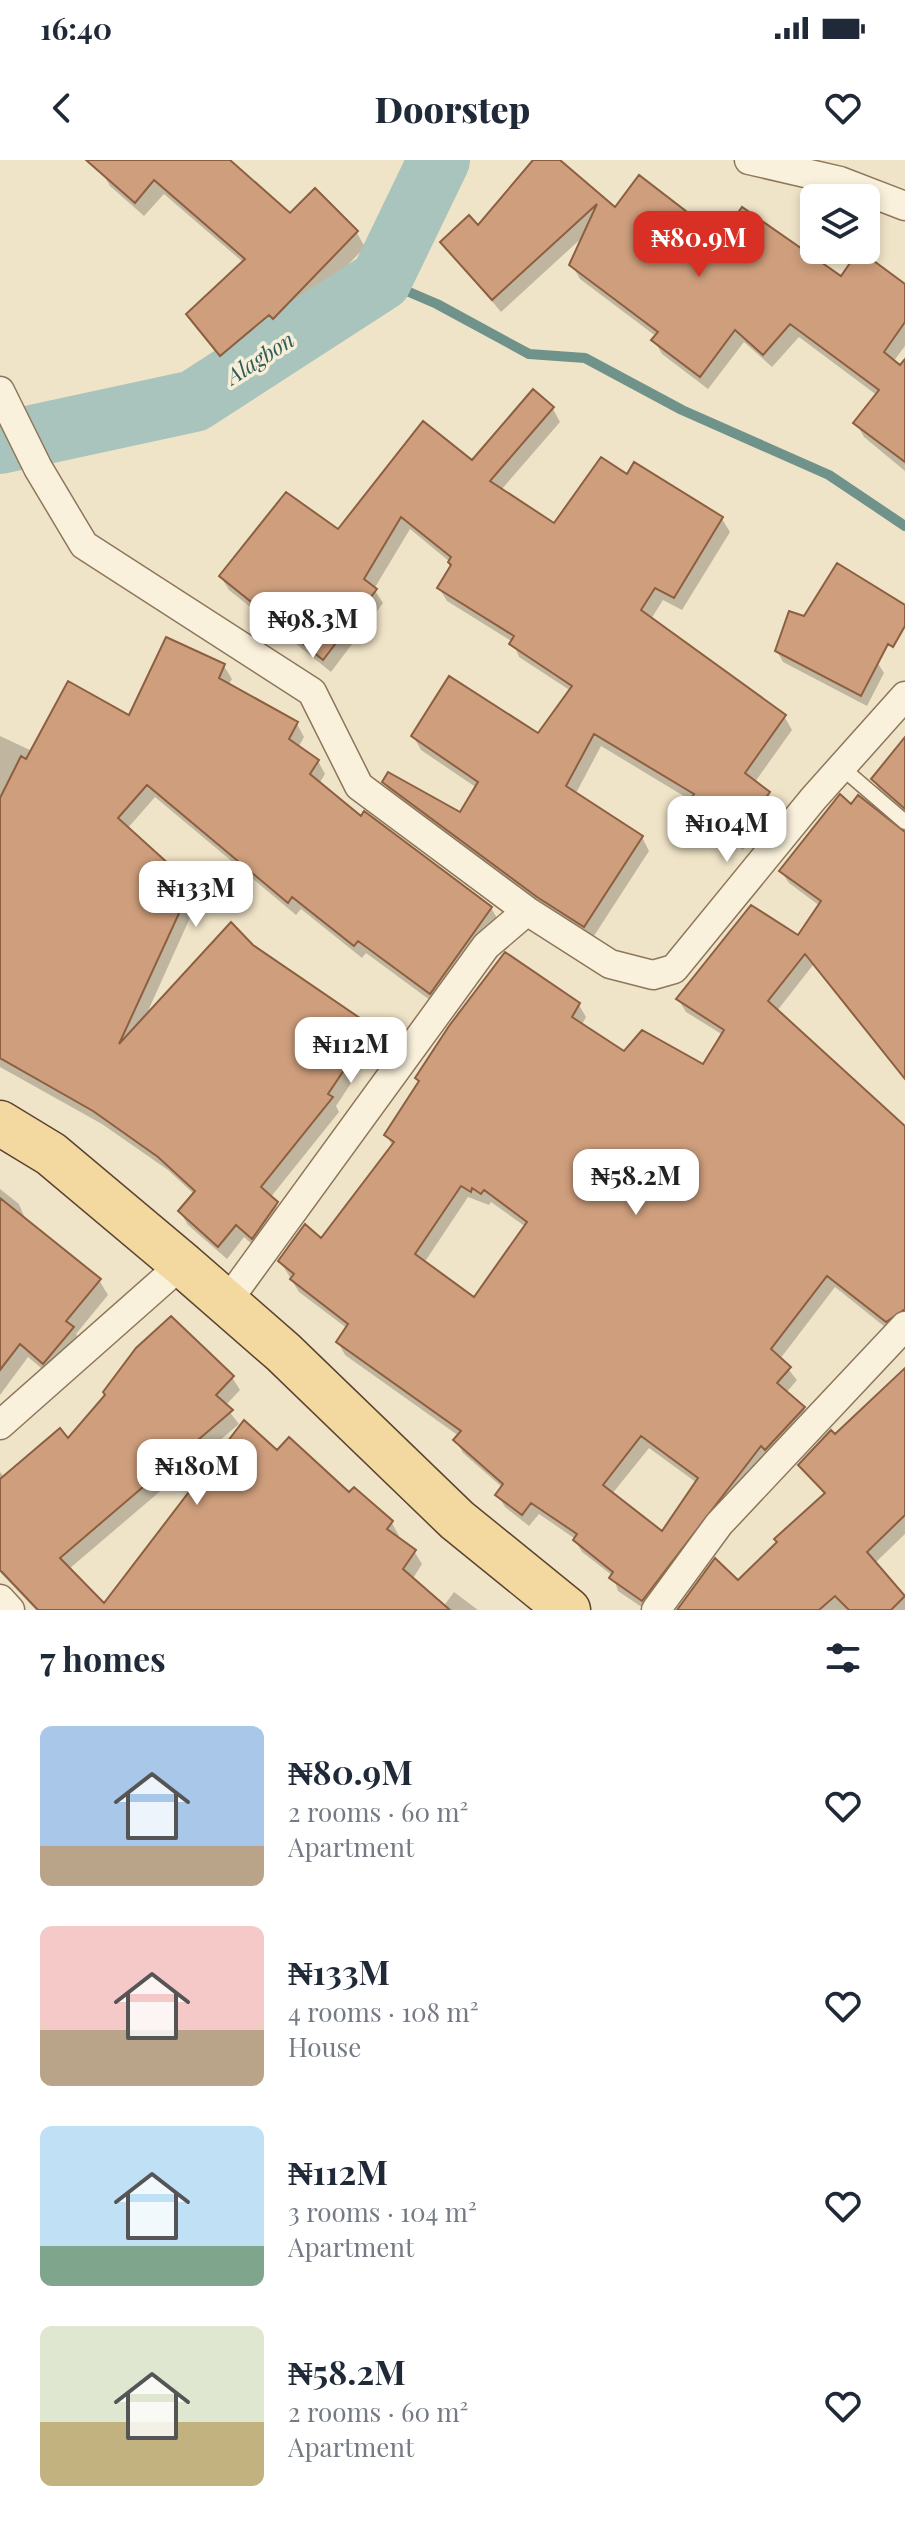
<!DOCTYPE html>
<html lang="en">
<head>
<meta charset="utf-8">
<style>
  body { margin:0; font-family:"Playfair Display",serif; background:#f2f2f3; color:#1f2937; height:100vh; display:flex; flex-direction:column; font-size:30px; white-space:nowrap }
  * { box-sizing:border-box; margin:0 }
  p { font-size:26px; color:#747a83 }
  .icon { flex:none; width:44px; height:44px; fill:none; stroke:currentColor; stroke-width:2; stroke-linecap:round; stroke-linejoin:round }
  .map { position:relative; height:1450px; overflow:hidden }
  .side { display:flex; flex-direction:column; background:#fff; flex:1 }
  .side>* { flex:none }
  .tools { position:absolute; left:800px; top:24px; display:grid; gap:16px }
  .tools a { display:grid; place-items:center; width:80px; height:80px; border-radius:12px; background:#fff; box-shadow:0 4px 12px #0003; font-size:40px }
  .price { position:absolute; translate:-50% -68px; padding:0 18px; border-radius:16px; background:#fff; color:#222; font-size:26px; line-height:52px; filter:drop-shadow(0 2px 4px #0008) }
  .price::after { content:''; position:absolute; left:50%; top:48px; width:24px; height:18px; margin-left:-12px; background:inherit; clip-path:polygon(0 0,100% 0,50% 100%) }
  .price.current { background:#d93025; color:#fff }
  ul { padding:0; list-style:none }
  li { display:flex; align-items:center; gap:24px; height:200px; padding:0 40px }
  li span { display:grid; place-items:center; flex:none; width:224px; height:160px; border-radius:12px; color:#555 }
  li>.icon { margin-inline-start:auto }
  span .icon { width:96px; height:96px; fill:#fffc; stroke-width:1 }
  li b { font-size:34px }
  h2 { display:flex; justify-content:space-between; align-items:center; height:96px; padding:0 40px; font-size:34px }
  .status { display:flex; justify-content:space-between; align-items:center; height:56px; padding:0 40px; background:#fff; direction:ltr }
  .status svg { height:22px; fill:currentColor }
  header { display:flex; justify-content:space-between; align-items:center; height:104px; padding:0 40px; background:#fff; font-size:36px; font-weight:800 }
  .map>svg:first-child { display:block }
  .shadow { fill:#0003; fill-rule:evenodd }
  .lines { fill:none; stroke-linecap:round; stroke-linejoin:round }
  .stream { stroke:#6f938a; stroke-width:10 }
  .river { stroke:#a9c4bc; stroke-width:62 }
  .building { fill:#cf9f7d; stroke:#8d5f41; stroke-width:2; fill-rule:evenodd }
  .service-casing { stroke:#8d765c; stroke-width:17 }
  .minor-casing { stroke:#8d765c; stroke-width:31 }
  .primary-casing { stroke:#5b4430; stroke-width:47 }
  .service { stroke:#faf1dc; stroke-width:14 }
  .minor { stroke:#faf1dc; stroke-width:28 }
  .primary { stroke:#f3d9a0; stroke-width:44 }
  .labels { text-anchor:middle; stroke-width:7; stroke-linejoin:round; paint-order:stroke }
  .water-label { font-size:22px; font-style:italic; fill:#2f5d5a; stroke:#f7eed8 }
</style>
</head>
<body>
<div class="status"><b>16:40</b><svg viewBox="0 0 49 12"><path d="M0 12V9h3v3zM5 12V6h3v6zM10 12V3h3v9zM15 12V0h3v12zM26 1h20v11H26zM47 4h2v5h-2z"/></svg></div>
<header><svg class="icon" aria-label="back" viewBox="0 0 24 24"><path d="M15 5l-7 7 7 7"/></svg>Doorstep<svg class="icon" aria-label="heart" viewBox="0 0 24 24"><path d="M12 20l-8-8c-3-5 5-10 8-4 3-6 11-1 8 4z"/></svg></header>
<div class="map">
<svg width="905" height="1450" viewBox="0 0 905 1450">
  <rect width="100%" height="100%" fill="#f0e4c8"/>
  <path class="shadow" d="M 112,0 L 227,0 L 291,56 L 315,31 L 357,73 L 365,87 L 283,173 L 279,169 L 230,210 L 188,154 L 244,103 L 164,34 L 144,56 L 110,26 L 102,12 Z
    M 403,0 L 443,0 L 436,15 Z
    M 536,0 L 557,0 L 615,50 L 841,118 L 905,127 L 905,186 L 893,202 L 905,212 L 905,311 L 864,277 L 856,263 L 878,236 L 799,177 L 772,207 L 744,182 L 708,229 L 662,194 L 654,180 L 657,177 L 580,119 L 572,105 L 585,75 L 501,152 L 443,82 L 478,68 Z
    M 553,249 L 560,262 L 501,330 L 554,366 L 628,317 L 635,305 L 722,359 L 730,372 L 682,450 L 663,440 L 651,459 L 784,556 L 792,570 L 755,622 L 768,633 L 776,646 L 743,690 L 697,657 L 690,644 L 692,641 L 601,586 L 575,635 L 642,677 L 649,691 L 592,779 L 546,750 L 392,635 L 384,622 L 461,654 L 477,628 L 421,590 L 413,576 L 539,576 L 571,531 L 519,497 L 513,482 L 447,441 L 439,428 L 452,407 L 450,402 L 410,369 L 374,429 L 383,443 L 331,512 L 229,430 L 221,417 L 339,372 L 472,303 Z
    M 905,453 L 867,486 L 884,513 L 867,546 L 783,502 L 777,491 Z
    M 224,506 L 232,519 L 228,526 L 297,564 L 304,577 L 298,588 L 318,601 L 325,614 L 319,624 L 361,659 L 491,748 L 499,761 L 438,846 L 366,793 L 362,798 L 301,749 L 296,755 L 155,637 L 127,669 L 190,727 L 198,740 L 144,860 L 252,787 L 372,868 L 379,881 L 336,946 L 339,952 L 270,1038 L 285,1057 L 260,1091 L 244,1077 L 227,1099 L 188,1065 L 180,1052 L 195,1035 L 168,1010 L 102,964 L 0,907 L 0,576 L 32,591 L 129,557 Z
    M 905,580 L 905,657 L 882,635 L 873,619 Z
    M 851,647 L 905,673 L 905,919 L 813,805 L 777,851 L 905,971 L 905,1150 L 885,1167 L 835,1127 L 780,1199 L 797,1220 L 786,1233 L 804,1249 L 811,1261 L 646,1450 L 618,1431 L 613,1416 L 582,1392 L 574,1378 L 539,1354 L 529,1366 L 505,1347 L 498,1335 L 503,1328 L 463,1293 L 456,1280 L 459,1276 L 345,1195 L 338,1182 L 348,1169 L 299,1132 L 280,1101 L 322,1081 L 393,987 L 387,976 L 420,923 L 417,919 L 579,845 L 586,857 L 581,866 L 624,893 L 704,906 L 723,875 L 686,852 L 678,839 L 798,778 L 820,746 L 789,723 L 781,711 ZM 468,1037 L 489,1045 L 491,1042 L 526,1067 L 474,1140 L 424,1103 ZM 649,1288 L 697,1323 L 663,1374 L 612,1334 Z
    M 0,1029 L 19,1044 L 26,1061 L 99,1120 L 108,1135 L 76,1174 L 81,1183 L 52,1217 L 28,1197 L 0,1235 Z
    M 905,1211 L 905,1374 L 875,1403 L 905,1435 L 905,1450 L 680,1450 L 738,1422 L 825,1335 L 801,1305 Z
    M 232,1217 L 240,1230 L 225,1246 L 239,1264 L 69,1409 L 104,1446 L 277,1293 L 392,1363 L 399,1376 L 396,1379 L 414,1391 L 422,1404 L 412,1420 L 443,1447 L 454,1432 L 478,1450 L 36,1450 L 0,1412 L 0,1312 L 5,1318 L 68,1281 Z"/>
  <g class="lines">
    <path class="stream" d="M 381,120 L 437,144 L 529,194 L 585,198 L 682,250 L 829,315 L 905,366"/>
    <path class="river" d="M 0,283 L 194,241 L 381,120 L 439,0"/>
  </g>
  <path class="building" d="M 86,0 L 230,0 L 290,53 L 315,28 L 358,71 L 273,159 L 269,155 L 220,196 L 186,154 L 245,99 L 154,20 L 135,43 Z
    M 533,0 L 560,0 L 615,47 L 639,15 L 721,78 L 742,47 L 841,116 L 859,90 L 905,124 L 905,162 L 884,192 L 900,205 L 905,199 L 905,302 L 853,263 L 879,230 L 790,164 L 763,195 L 735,170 L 700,217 L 651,180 L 658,172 L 569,105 L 597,44 L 492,140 L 440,82 L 469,55 L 478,65 Z
    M 533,229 L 554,247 L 490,321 L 554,363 L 601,297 L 627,314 L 634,302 L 723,357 L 674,438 L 655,428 L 641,450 L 786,555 L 745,613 L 770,632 L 735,678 L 687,644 L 694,634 L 594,574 L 566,626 L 643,676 L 584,767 L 537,737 L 382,622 L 388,612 L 460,652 L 478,622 L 411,576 L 449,516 L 538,573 L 572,526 L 509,484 L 514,476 L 437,428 L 451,405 L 448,402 L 451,397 L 401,357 L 364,419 L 377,429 L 323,500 L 219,416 L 286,332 L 338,369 L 423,261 L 472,300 Z
    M 837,403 L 905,445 L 905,466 L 893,487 L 888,484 L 861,536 L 775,491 L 789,451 L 804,456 Z
    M 166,477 L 225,504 L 219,518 L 298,562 L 289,579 L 319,600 L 310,614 L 361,656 L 364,651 L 492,747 L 430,834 L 358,781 L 354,786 L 292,737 L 288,743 L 147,625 L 118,658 L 192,725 L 119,884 L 231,762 L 253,785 L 373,867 L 328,934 L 333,937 L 261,1027 L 278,1042 L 252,1079 L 236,1065 L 218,1087 L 178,1051 L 195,1031 L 158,997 L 93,951 L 0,898 L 0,638 L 21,596 L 26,599 L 68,521 L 129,555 Z
    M 905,577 L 905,649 L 871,619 Z
    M 840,634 L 851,644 L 858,635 L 905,672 L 905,919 L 805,794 L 768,841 L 905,966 L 905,1149 L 886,1162 L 827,1116 L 771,1189 L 791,1207 L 777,1223 L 805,1247 L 765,1290 L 761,1286 L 642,1441 L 609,1418 L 613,1412 L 573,1380 L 577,1374 L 531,1343 L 522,1355 L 495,1335 L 503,1324 L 453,1280 L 461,1271 L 336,1182 L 348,1164 L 290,1119 L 294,1114 L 278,1101 L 305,1064 L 321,1078 L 394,982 L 384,975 L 419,921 L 415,918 L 449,866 L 505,792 L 580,843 L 572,857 L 624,891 L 642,870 L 703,904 L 724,870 L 676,839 L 751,745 L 798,775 L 821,741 L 779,711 ZM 461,1026 L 471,1032 L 472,1028 L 481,1034 L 484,1030 L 527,1062 L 474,1137 L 415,1094 ZM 641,1276 L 698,1318 L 662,1371 L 603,1325 Z
    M 0,1038 L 101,1119 L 66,1161 L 74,1167 L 43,1204 L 20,1184 L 0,1210 Z
    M 171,1156 L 234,1216 L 216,1235 L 233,1250 L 60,1398 L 104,1443 L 244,1260 L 277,1290 L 289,1277 L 349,1332 L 354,1327 L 393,1361 L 387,1369 L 416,1390 L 403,1409 L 450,1450 L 38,1450 L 0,1410 L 0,1319 L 60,1268 L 68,1278 L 105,1235 L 103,1232 L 136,1188 Z
    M 905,1208 L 905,1355 L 867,1392 L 905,1436 L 891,1450 L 849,1450 L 835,1436 L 819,1450 L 677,1450 L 715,1398 L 738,1420 L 777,1382 L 774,1379 L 825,1333 L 798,1305 L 831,1270 L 835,1274 Z"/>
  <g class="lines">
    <defs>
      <path id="service" d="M 841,607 L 905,662"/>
      <path id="minor" d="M 749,0 L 840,21 L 905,46
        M 0,231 L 38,308 L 84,385 L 312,532 L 359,626 L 527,751 L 610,804 L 653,815 L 674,809 L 813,639 L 905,536
        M 226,1143 L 486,786 L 527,751
        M 0,1265 L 182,1104
        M 0,1439 L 10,1450
        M 656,1450 L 719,1364 L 905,1166"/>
      <path id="primary" d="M 0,963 L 51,994 L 182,1104 L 283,1192 L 457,1360 L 568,1450"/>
    </defs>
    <use href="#service" class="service-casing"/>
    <use href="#minor" class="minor-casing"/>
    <use href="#primary" class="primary-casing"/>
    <use href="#service" class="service"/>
    <use href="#minor" class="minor"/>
    <use href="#primary" class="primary"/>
  </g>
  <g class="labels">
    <g class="water-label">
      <text transform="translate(260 198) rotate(-33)" y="8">Alagbon</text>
    </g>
  </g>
</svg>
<div class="tools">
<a><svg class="icon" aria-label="layers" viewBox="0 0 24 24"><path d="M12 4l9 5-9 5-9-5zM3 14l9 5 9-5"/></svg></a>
</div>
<b class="price current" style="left:699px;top:119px">₦80.9M</b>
<b class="price" style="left:313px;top:500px">₦98.3M</b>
<b class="price" style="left:727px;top:704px">₦104M</b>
<b class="price" style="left:196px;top:769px">₦133M</b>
<b class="price" style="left:351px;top:925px">₦112M</b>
<b class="price" style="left:636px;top:1057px">₦58.2M</b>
<b class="price" style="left:197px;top:1347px">₦180M</b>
</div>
<section class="side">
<h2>7 homes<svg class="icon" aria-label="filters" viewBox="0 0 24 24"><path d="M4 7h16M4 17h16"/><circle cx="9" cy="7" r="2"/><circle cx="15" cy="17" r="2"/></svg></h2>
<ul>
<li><span style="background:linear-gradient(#a9c7e8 75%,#b9a48a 0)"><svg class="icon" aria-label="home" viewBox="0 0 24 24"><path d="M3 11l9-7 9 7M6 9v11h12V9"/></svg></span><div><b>₦80.9M</b><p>2 rooms · 60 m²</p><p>Apartment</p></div><svg class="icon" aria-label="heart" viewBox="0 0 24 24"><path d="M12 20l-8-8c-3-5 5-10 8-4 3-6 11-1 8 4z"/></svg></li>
<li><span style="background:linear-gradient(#f6c9c9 65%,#b9a48a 0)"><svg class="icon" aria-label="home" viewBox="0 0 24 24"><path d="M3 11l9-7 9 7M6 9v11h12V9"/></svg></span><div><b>₦133M</b><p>4 rooms · 108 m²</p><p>House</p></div><svg class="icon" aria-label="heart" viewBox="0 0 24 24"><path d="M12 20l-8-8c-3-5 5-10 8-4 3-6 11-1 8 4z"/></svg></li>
<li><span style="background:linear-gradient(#bfe0f5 75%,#7fa58c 0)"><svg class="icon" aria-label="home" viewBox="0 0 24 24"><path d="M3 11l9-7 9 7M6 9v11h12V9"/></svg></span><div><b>₦112M</b><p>3 rooms · 104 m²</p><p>Apartment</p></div><svg class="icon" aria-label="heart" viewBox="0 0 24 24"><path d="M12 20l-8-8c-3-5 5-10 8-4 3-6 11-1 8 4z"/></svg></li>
<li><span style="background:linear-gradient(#dfe7d0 60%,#c2b280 0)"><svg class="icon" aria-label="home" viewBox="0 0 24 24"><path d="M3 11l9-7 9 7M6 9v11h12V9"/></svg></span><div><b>₦58.2M</b><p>2 rooms · 60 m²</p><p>Apartment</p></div><svg class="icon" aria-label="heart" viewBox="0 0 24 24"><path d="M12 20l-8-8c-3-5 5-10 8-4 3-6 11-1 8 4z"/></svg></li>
</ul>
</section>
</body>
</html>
